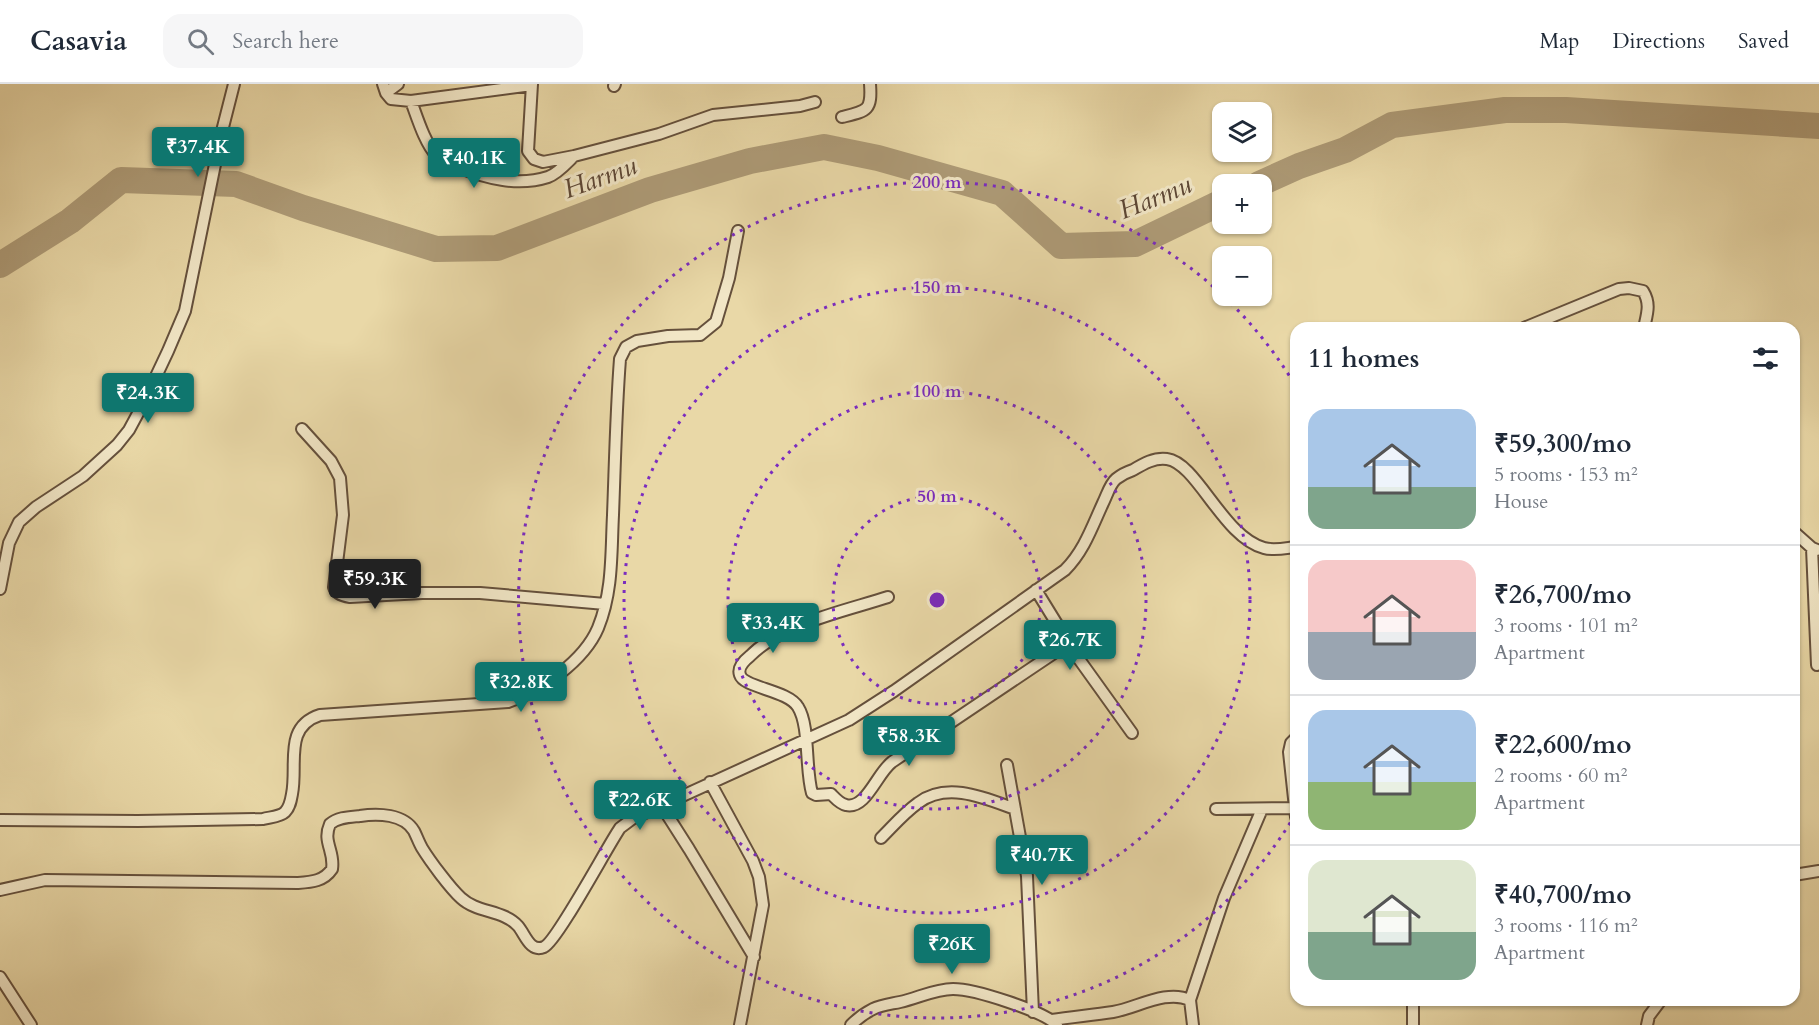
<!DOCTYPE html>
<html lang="en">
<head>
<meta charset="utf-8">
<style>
  body { margin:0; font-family:Cardo,serif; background:#f6f6f7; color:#1f2937; height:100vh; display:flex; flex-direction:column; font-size:22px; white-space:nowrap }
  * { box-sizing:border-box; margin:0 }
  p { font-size:20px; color:#747a83 }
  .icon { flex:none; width:33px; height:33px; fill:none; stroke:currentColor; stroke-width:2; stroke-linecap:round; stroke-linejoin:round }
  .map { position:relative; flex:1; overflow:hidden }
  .drawer { position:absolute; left:1290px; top:238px; width:510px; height:684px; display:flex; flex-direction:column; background:#fff; border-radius:18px; box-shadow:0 2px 4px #0004 }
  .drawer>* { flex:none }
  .controls { position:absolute; left:1212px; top:18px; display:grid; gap:12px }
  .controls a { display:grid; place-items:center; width:60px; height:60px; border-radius:12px; background:#fff; box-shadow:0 2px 4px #0004; font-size:30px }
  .price { position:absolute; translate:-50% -51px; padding:0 14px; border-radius:6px; background:#0f766e; color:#fff; font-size:20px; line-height:39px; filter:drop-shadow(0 2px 3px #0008) }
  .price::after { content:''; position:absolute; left:50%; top:36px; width:18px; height:14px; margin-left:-9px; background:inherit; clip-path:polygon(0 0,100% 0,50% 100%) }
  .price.on { background:#222; color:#fff }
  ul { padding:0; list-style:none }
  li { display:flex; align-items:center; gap:18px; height:150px; padding:0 18px }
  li+li { border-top:2px solid #e0e1e3 }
  li span { display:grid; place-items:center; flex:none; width:168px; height:120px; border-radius:18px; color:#555 }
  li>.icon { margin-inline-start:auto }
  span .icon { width:72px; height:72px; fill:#fffc; stroke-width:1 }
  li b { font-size:26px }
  h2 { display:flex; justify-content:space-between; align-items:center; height:72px; padding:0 18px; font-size:26px }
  header { display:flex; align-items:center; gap:36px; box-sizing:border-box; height:84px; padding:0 30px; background:#fff; border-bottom:2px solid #e0e1e3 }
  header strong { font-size:28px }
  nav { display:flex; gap:33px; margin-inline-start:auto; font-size:21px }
  .search { width:420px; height:54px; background:#f6f6f7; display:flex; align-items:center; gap:15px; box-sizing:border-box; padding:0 21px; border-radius:18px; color:#747a83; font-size:22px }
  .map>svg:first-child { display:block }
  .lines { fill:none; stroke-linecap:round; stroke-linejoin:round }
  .river { stroke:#ad9a76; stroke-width:26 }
  .minor-casing { stroke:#65503c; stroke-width:14 }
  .minor { stroke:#f1e6c6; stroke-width:10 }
  .ring { fill:none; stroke:#7b2cbf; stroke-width:3; stroke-dasharray:3 6 }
  .labels { text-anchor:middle; stroke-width:6; stroke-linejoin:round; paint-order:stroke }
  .water-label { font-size:27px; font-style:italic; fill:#5c4634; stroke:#f1e6c6 }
  .centre { fill:#7b2cbf; stroke:#f1e6c6; stroke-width:3 }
  .ring-label { font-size:18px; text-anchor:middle; font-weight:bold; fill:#7b2cbf; stroke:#f1e6c6; stroke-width:6; stroke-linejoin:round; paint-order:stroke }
</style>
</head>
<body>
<header>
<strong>Casavia</strong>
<div class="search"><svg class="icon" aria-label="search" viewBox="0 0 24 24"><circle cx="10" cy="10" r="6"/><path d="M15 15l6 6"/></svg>Search here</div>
<nav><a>Map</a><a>Directions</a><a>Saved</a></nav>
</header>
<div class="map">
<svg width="1819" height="941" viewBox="0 0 1819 941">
  <rect width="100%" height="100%" fill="#e9d8a7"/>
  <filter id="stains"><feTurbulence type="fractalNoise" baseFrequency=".00333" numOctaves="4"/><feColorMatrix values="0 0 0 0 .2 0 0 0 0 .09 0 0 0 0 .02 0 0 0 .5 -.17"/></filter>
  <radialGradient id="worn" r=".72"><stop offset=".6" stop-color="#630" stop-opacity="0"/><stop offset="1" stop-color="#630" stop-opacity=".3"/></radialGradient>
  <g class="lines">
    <path class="river" d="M 1259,100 L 1299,82 L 1345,66 L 1392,41 L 1505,26 L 1566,26 L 1819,42
      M 0,181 L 70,137 L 121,96 L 236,100 L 303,124 L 436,165 L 497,164 L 650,106 L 750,77 L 824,63 L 878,74 L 1002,109 L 1061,162 L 1135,160 L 1222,118"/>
    <defs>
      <path id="minor" d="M 383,0 L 386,9 L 391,15 L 411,17 L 532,1
        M 532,0 L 528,67 L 534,75 L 543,78 L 574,72 L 659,50 L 713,31 L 800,22 L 815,18
        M 614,2 L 615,0
        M 386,9 L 398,0
        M 411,17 C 417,33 425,60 437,72 C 442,77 450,80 457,83 C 486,94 517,103 548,93 C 557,90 566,80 573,73
        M 842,33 C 867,27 872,27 870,0
        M 1524,244 L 1619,205 L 1629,204 L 1643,207 C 1651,220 1647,230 1644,244
        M 302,345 L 331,377 L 340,394 L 343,431 L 334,503 C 336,510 343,512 350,513 L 422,509 L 480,509 L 605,520
        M 1794,448 L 1812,464 L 1817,466
        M 1812,464 L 1817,581
        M 0,505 L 9,459 L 19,438 L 36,423 L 83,392 L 117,361 L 129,346 L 143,320 L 168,267 L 185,227 L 221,51 L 234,0
        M 1036,506 L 1076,571 L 1132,649
        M 888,513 C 845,527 781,540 750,572 C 745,576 737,583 740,591 C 744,604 788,606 798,623 C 810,642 805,685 812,709 L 816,711 L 831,710 C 835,714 840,720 846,721 C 866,726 877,689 892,678 L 1069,559
        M 1296,654 L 1291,659 L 1289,668 L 1296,733
        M 1007,681 L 1027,792 L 1033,928
        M 710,698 L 753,777 L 759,793 L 763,821 L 740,941
        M 661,721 L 689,765 L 754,873
        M 1216,725 L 1295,724
        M 0,736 L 138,737 L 263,735 C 270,733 280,733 285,728 C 290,723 291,716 292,710 C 298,680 283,643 320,631 L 508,618 C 541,607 584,577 598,544 C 613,507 611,470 613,431 C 615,379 616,327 620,275 L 626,263 L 637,257 L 668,252 L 700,251 L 716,238 L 729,194 L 738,147
        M 881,754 C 893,742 904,729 918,719 C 947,697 985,714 1015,725
        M 1794,791 L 1819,787
        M 0,806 L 45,796 L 298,799 C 312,798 324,797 332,785 C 335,767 322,758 330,740 C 338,733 350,733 360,732 C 378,729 404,730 414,747 C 417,753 419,759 422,764 C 430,777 450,804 461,814 C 477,829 504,826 518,842 C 525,850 530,869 544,863 C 557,857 607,763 620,744 L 632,735 L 849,636 L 894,607 L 1065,486 C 1084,467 1092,443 1103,419 C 1107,411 1110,400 1116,395 C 1121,391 1127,388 1133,386 C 1143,380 1155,373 1167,375 C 1197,379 1223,453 1264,464 C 1274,467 1286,464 1296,463
        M 0,893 L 31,941
        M 1190,916 L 1224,814 L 1262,725
        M 1413,916 L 1413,941
        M 1052,936 C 1072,933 1093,931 1113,928 C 1137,924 1166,905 1190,916 L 1193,941
        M 851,941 C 857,935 865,929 873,925 C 881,921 891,920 900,918 C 918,914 935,905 953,905 C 975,905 1043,927 1057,941
        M 1647,941 L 1649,932 L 1661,916"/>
    </defs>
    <use href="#minor" class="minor-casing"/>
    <use href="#minor" class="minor"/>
  </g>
  <g class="ring">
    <circle cx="937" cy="516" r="104"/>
    <circle cx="937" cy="516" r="209"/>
    <circle cx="937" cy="516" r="313"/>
    <path d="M1295 731A418 418 0 1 1 1295 301"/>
  </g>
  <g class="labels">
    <g class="water-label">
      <text transform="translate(600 93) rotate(-20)" y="9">Harmu</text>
      <text transform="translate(1155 113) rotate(-22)" y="9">Harmu</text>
    </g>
  </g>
  <circle cx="937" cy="516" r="9" class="centre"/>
  <g class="ring-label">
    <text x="937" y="104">200 m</text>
    <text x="937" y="209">150 m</text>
    <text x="937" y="313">100 m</text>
    <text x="937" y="418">50 m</text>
  </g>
  <rect width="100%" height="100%" filter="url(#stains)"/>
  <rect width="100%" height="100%" fill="url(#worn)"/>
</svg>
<div class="controls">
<a><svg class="icon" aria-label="layers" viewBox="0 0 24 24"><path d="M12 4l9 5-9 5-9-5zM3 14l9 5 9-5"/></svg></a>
<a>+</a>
<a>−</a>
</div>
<b class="price" style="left:198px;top:94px">₹37.4K</b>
<b class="price" style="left:474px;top:105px">₹40.1K</b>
<b class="price" style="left:148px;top:340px">₹24.3K</b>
<b class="price on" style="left:375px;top:526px">₹59.3K</b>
<b class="price" style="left:773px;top:570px">₹33.4K</b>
<b class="price" style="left:1070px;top:587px">₹26.7K</b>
<b class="price" style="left:521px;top:629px">₹32.8K</b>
<b class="price" style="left:909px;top:683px">₹58.3K</b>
<b class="price" style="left:640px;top:747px">₹22.6K</b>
<b class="price" style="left:1042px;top:802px">₹40.7K</b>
<b class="price" style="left:952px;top:891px">₹26K</b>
<section class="drawer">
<h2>11 homes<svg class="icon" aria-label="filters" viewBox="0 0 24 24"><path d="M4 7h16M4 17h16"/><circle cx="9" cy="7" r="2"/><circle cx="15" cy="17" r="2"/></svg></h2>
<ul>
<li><span style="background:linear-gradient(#a9c7e8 65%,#7fa58c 0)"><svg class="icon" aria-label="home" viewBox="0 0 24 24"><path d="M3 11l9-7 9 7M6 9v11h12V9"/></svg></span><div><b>₹59,300/mo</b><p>5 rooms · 153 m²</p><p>House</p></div></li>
<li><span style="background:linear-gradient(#f6c9c9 60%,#9aa5b1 0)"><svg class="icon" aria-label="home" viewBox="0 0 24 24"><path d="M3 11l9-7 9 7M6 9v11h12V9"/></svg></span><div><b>₹26,700/mo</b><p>3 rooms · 101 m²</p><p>Apartment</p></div></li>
<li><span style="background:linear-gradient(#a9c7e8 60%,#8fb573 0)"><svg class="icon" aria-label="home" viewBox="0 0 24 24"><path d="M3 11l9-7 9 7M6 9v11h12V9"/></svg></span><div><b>₹22,600/mo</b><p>2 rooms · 60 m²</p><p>Apartment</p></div></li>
<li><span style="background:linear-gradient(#dfe7d0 60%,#7fa58c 0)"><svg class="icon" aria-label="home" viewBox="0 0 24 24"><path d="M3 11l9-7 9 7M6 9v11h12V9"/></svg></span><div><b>₹40,700/mo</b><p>3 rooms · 116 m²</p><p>Apartment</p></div></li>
</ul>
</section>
</div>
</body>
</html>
